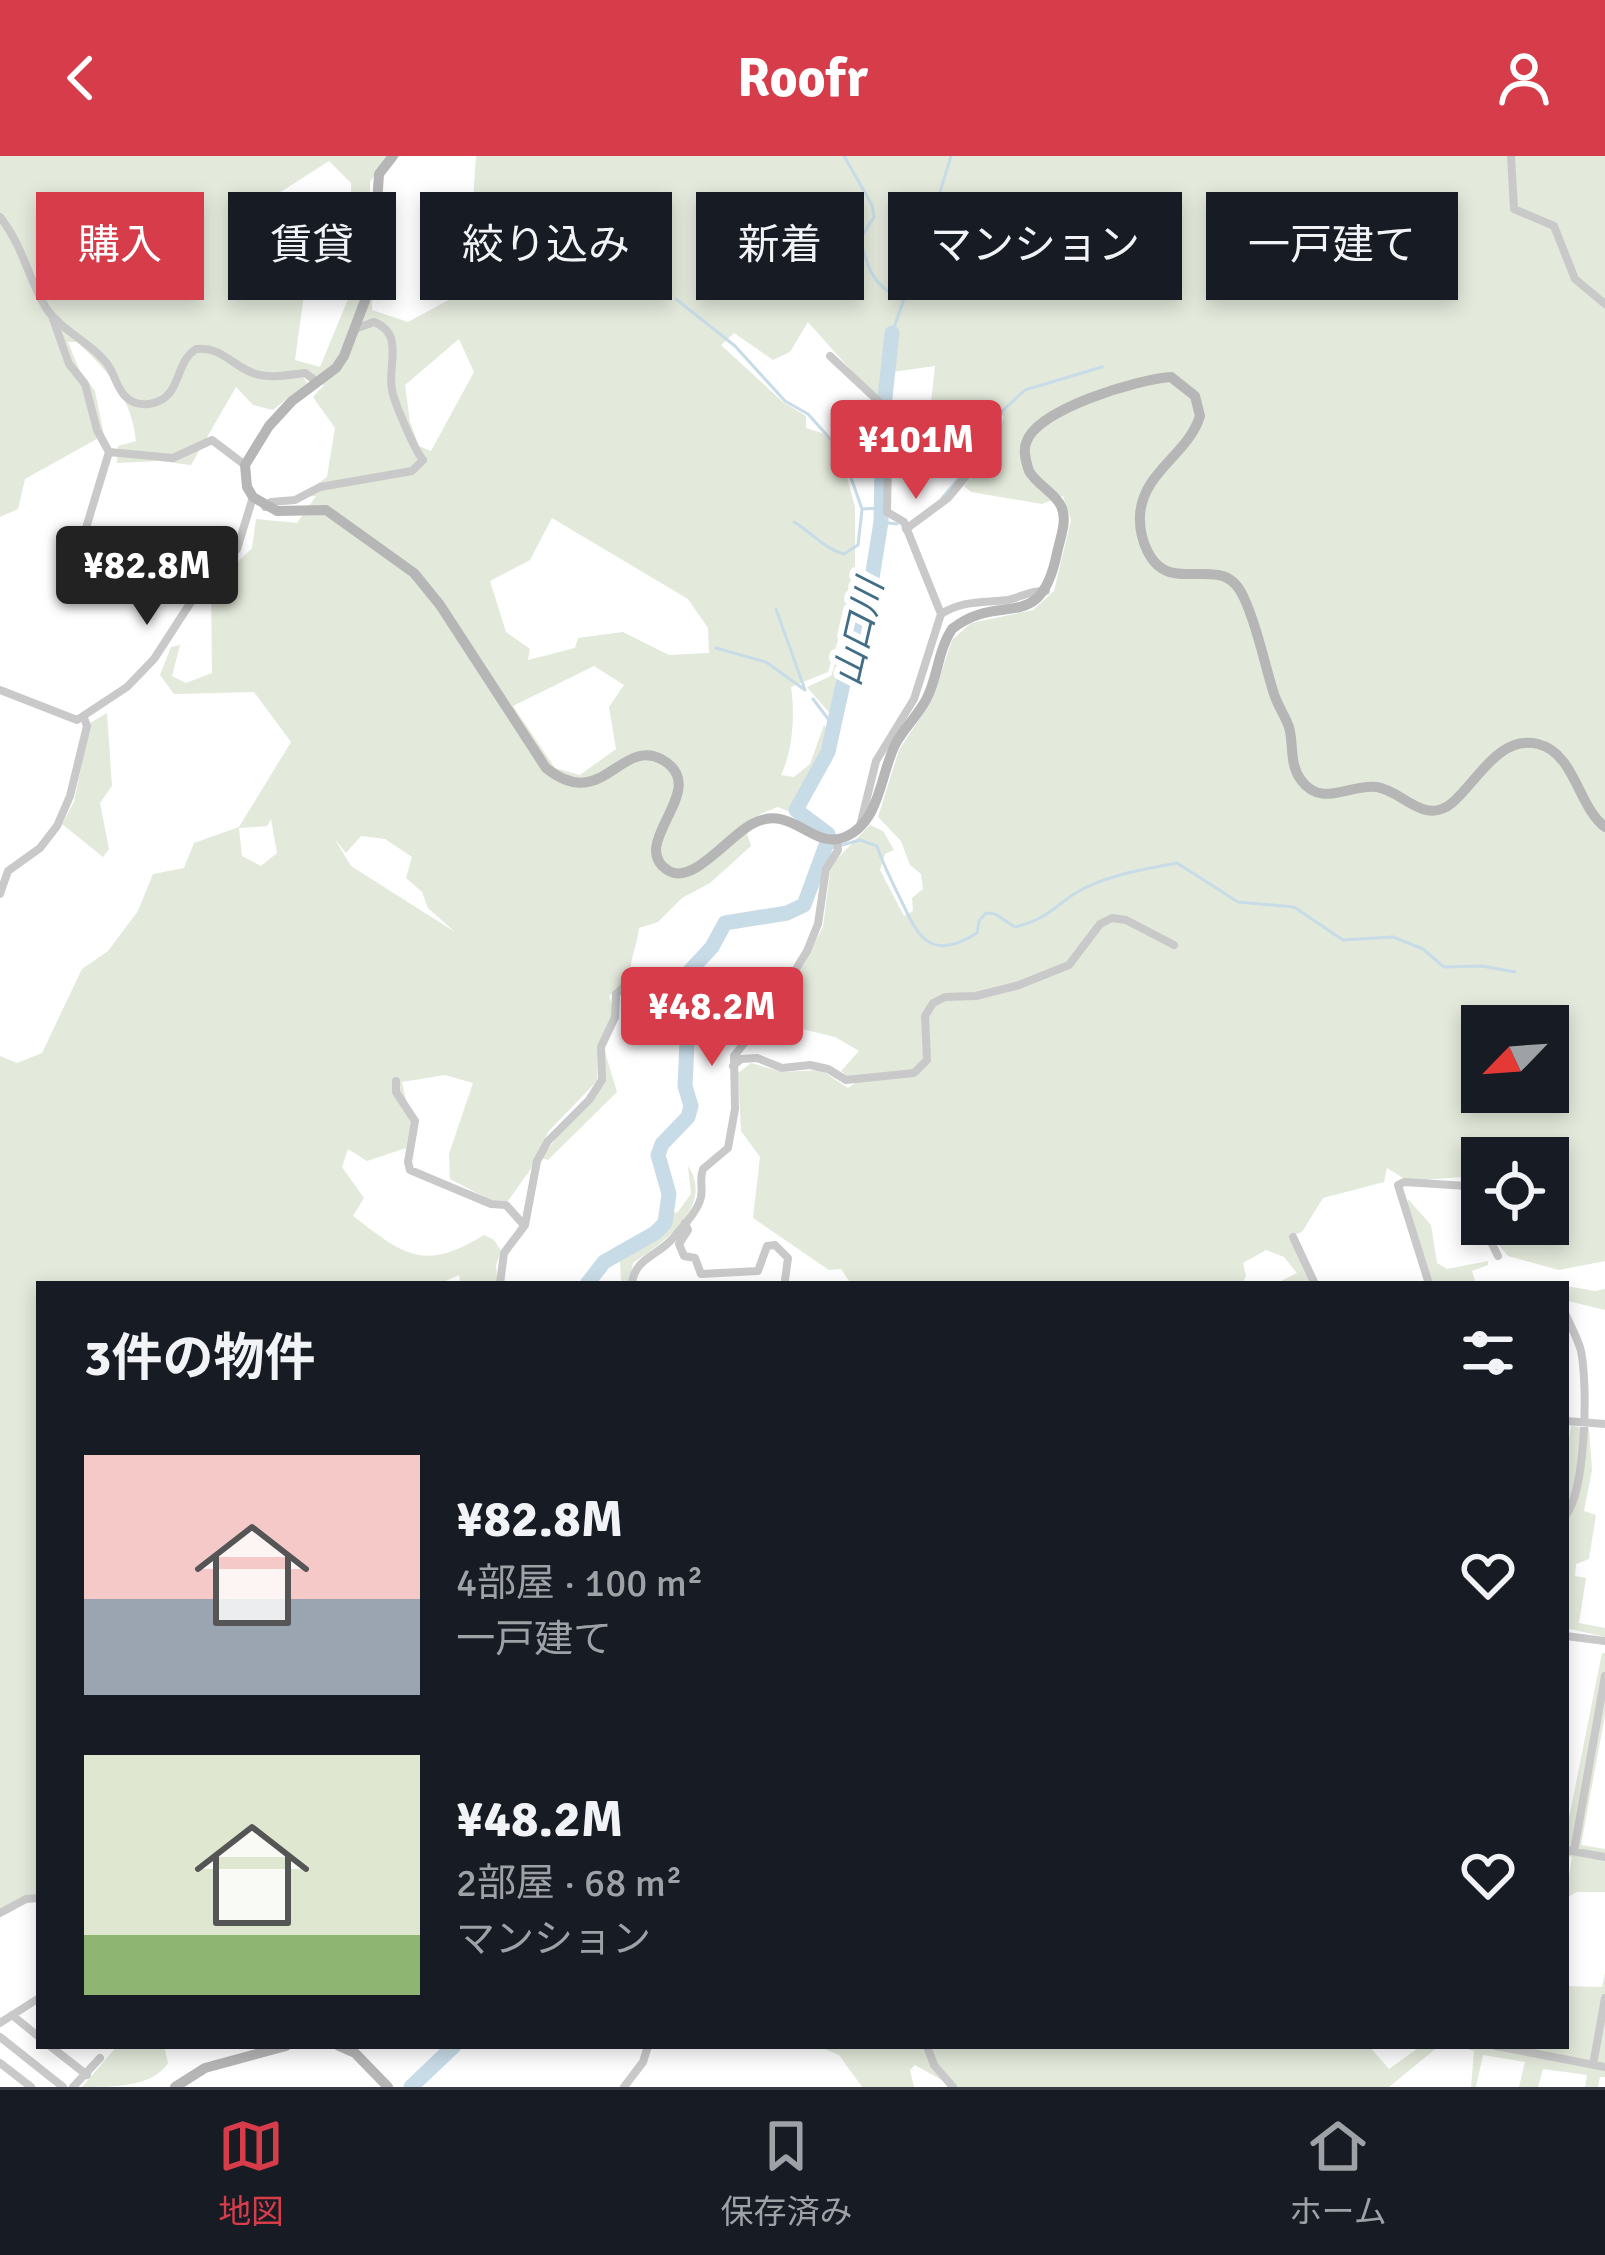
<!DOCTYPE html>
<html lang="ja">
<head>
<meta charset="utf-8">
<style>
  body { margin:0; font-family:Signika,"Noto Sans JP",sans-serif; background:#20242c; color:#f1f3f6; height:100vh; display:flex; flex-direction:column; font-size:45px; white-space:nowrap }
  * { box-sizing:border-box; margin:0 }
  p { font-size:39px; color:#9ea1a6 }
  .icon { flex:none; width:66px; height:66px; fill:none; stroke:currentColor; stroke-width:2; stroke-linecap:round; stroke-linejoin:round }
  .map { position:relative; flex:1; overflow:hidden }
  .drawer { position:absolute; left:36px; top:1125px; width:1533px; height:768px; display:flex; flex-direction:column; background:#171b24; border-radius:0px; box-shadow:0 6px 18px #0003 }
  .drawer>* { flex:none }
  .hud { position:absolute; left:36px; top:36px; width:1533px; height:108px; display:flex; gap:24px }
  .needle { width:78px; rotate:245deg }
  .fabs { position:absolute; left:1461px; top:849px; display:grid; gap:24px }
  .fabs a { display:grid; place-items:center; width:108px; height:108px; border-radius:0px; background:#171b24; box-shadow:0 6px 18px #0003; font-size:60px }
  .price { position:absolute; translate:-50% -102px; padding:0 27px; border-radius:12px; background:#d63c49; color:#fff; font-size:39px; line-height:78px; filter:drop-shadow(0 3px 6px #0008) }
  .price::after { content:''; position:absolute; left:50%; top:72px; width:36px; height:27px; margin-left:-18px; background:inherit; clip-path:polygon(0 0,100% 0,50% 100%) }
  .price.active { background:#222; color:#fff }
  ul { padding:0; list-style:none }
  li { display:flex; align-items:center; gap:36px; height:300px; padding:0 48px }
  li span { display:grid; place-items:center; flex:none; width:336px; height:240px; border-radius:0px; color:#555 }
  li>.icon { margin-inline-start:auto }
  span .icon { width:144px; height:144px; fill:#fffc; stroke-width:1 }
  li b { font-size:51px }
  h2 { display:flex; justify-content:space-between; align-items:center; height:144px; padding:0 48px; font-size:51px }
  .pill { padding:0 42px; border-radius:0px; background:#171b24; box-shadow:0 6px 18px #0003; font-size:42px; line-height:108px }
  .pill.active { background:#d63c49; color:#fff }
  header { display:flex; justify-content:space-between; align-items:center; height:156px; padding:0 48px; background:#d63c49; color:#fff; font-size:54px; font-weight:800 }
  .menu { display:flex; justify-content:space-around; align-items:center; height:168px; border-top:3px solid #363941; background:#171b24; font-size:33px; color:#9ea1a6 }
  .menu a { display:grid; justify-items:center; gap:6px }
  .menu .active { color:#d63c49 }
  .map>svg:first-child { display:block }
  .green { fill:#e3e9db; fill-rule:evenodd }
  .lines { fill:none; stroke-linecap:round; stroke-linejoin:round }
  .stream { stroke:#c8dce8; stroke-width:3 }
  .river { stroke:#c8dce8; stroke-width:15 }
  .street { stroke:#c9c9c9; stroke-width:8 }
  .secondary { stroke:#b6b6b6; stroke-width:10 }
  .labels { text-anchor:middle; stroke-width:12; stroke-linejoin:round; paint-order:stroke }
  .water-label { font-size:36px; font-style:italic; fill:#426d87; stroke:#fff }
</style>
</head>
<body>
<header><svg class="icon" aria-label="back" viewBox="0 0 24 24"><path d="M15 5l-7 7 7 7"/></svg>Roofr<svg class="icon" aria-label="person" viewBox="0 0 24 24"><circle cx="12" cy="8" r="4"/><path d="M4 21q1-7 8-7t8 7"/></svg></header>
<div class="map">
<svg width="1605" height="1931" viewBox="0 0 1605 1931">
  <rect width="100%" height="100%" fill="#fff"/>
  <path class="green" d="M 0,0 L 401,0 L 380,11 L 370,26 L 372,154 L 408,166 L 467,134 L 476,0 L 1605,0 L 1605,1105 L 1559,1114 L 1508,1100 L 1482,1069 L 1548,1068 L 1548,1002 L 1482,1002 L 1482,1037 L 1463,1021 L 1408,1025 L 1387,1012 L 1384,1026 L 1323,1042 L 1302,1076 L 1290,1080 L 1311,1128 L 1275,1128 L 1297,1117 L 1284,1101 L 1266,1094 L 1243,1107 L 1246,1120 L 1242,1128 L 851,1128 L 841,1113 L 829,1114 L 753,1062 L 760,1001 L 741,975 L 738,917 L 751,907 L 782,916 L 821,914 L 848,932 L 855,927 L 841,915 L 859,895 L 835,881 L 782,868 L 777,855 L 823,771 L 831,709 L 870,669 L 883,675 L 894,694 L 885,698 L 880,714 L 904,760 L 913,755 L 912,742 L 923,733 L 921,718 L 910,709 L 901,685 L 878,661 L 899,594 L 932,544 L 952,484 L 971,467 L 1033,454 L 1054,435 L 1071,364 L 1063,340 L 1042,348 L 971,336 L 964,330 L 989,300 L 1004,261 L 993,250 L 941,262 L 931,246 L 935,210 L 892,216 L 890,244 L 873,239 L 808,166 L 790,196 L 773,204 L 734,177 L 721,189 L 783,246 L 806,260 L 806,272 L 825,278 L 841,299 L 855,351 L 855,431 L 828,516 L 791,531 C 795,558 793,594 781,619 L 794,621 L 810,608 L 824,569 L 830,577 C 823,605 802,629 790,656 L 778,651 L 760,658 L 747,678 L 751,690 L 710,727 L 682,742 L 658,766 L 639,772 C 637,792 629,802 631,822 L 609,840 L 614,856 L 598,892 L 597,925 L 548,976 L 530,1014 L 508,1045 L 490,1044 L 450,1023 L 449,998 L 473,927 L 445,919 L 402,926 L 411,968 L 406,992 L 367,1005 L 348,993 L 342,1011 L 364,1042 L 353,1060 C 403,1098 423,1117 484,1079 L 494,1084 L 501,1095 L 496,1109 L 498,1128 L 461,1128 L 459,1119 L 439,1128 L 39,1128 L 39,1740 L 0,1756 L 0,900 L 17,907 L 42,897 L 82,813 L 108,795 L 138,755 L 153,718 L 184,712 L 194,687 L 239,671 L 291,586 L 254,536 L 174,538 L 160,519 L 171,491 L 180,489 L 172,520 L 186,527 L 212,517 L 211,432 L 252,392 L 256,363 L 297,367 L 316,340 L 299,341 L 327,321 L 335,272 L 313,241 L 324,229 L 300,216 L 307,227 L 273,254 L 253,249 L 236,231 L 191,309 L 159,305 L 117,307 L 118,290 L 136,285 C 131,240 109,216 77,186 L 68,186 L 79,213 L 95,235 L 104,279 L 25,323 L 18,353 L 0,361 ZM 329,5 L 351,27 L 353,131 L 320,211 L 295,204 L 305,131 L 292,88 L 277,70 L 276,39 ZM 459,183 L 474,216 L 431,295 L 419,290 L 410,266 L 405,229 ZM 552,362 L 688,443 L 708,472 L 709,497 L 669,499 L 623,476 L 578,482 L 575,492 L 528,504 L 530,493 L 506,476 L 490,425 L 530,404 ZM 594,510 L 624,529 L 609,551 L 616,593 L 580,619 L 555,612 L 513,550 ZM 271,663 L 277,697 L 261,710 L 242,700 L 239,672 L 267,670 ZM 361,680 L 385,683 L 412,701 L 406,722 L 422,736 L 428,752 L 455,776 L 351,710 L 334,682 L 346,697 ZM 1482,870 L 1548,870 L 1548,936 L 1482,936 Z
    M 866,428 L 863,449 L 840,514 L 833,561 L 807,531 L 831,520 L 860,430 Z
    M 107,557 L 112,630 L 100,647 L 109,693 L 103,701 L 62,668 L 74,646 L 90,567 Z
    M 605,896 L 617,936 L 548,1004 L 542,1002 L 564,971 L 604,929 Z
    M 688,1010 C 715,1050 664,1086 633,1107 L 629,1128 L 621,1128 L 620,1105 C 640,1091 666,1080 672,1055 L 677,1057 L 691,1038 Z
    M 1408,1043 L 1431,1069 L 1437,1107 L 1447,1113 L 1488,1105 L 1488,1109 L 1472,1115 L 1476,1128 L 1432,1128 L 1406,1050 Z
    M 1566,1130 L 1595,1135 L 1605,1133 L 1605,1154 L 1568,1145 Z
    M 1571,1270 L 1589,1272 L 1592,1314 L 1584,1355 L 1596,1359 L 1589,1403 L 1576,1408 L 1575,1420 L 1586,1422 L 1579,1467 L 1605,1472 L 1605,1481 L 1566,1472 L 1566,1303 Z
    M 1602,1497 L 1605,1497 L 1605,1559 L 1581,1689 L 1605,1693 L 1605,1736 L 1577,1736 L 1566,1742 L 1572,1701 L 1566,1699 L 1566,1677 Z
    M 1605,1817 L 1605,1921 L 1600,1921 L 1598,1931 L 1585,1931 L 1587,1919 L 1543,1913 L 1538,1931 L 1519,1931 L 1525,1906 L 1483,1899 L 1476,1931 L 1471,1931 L 1474,1895 L 1457,1890 L 1566,1890 L 1566,1830 L 1602,1831 Z
    M 117,1890 L 164,1890 L 168,1907 C 152,1931 115,1931 82,1931 Z
    M 818,1890 L 1369,1890 L 1389,1913 L 1421,1890 L 1439,1890 L 1389,1931 L 954,1931 L 915,1909 L 910,1914 L 914,1931 L 862,1931 L 839,1899 Z"/>
  <g class="lines">
    <path class="stream" d="M 844,0 L 872,49 L 874,61 L 860,83 C 867,110 873,132 902,142
      M 676,143 L 735,190 L 785,245 L 808,258 L 842,296 L 862,353 L 882,352
      M 892,177 L 904,143 L 923,133 L 925,85 L 951,0
      M 989,290 L 998,275 L 1000,257 L 1025,234 L 1102,211
      M 942,342 L 979,299
      M 794,366 C 812,377 825,393 844,398 L 858,389 L 862,354
      M 881,366 L 897,368
      M 716,492 L 766,506 L 805,534 L 776,453
      M 813,543 L 835,572
      M 824,694 L 860,684 L 877,690 C 882,706 889,719 896,734 C 915,771 924,811 977,777 L 979,765 L 986,757 L 995,758 L 1015,771 C 1044,764 1051,754 1074,738 C 1102,720 1145,713 1177,707 L 1238,746 L 1294,751 L 1343,784 L 1393,781 L 1423,793 L 1444,811 L 1482,810 L 1515,816"/>
    <path class="river" d="M 828,678 L 796,654 L 828,596 L 845,519 L 867,453 L 881,366 L 883,260 L 892,177
      M 587,1128 L 604,1106 L 655,1077 L 665,1067 L 669,1038 L 658,999 L 662,988 L 688,961 L 691,950 L 685,930 L 687,886 L 676,854 L 687,818 L 712,791 L 725,767 L 787,757 L 804,749 L 826,689
      M 411,1931 L 454,1890"/>
    <path class="street" d="M 1511,0 L 1514,53 L 1554,70 L 1575,123 L 1605,148
      M 0,61 C 23,90 28,122 46,152 C 61,175 91,186 108,209 C 115,219 117,233 126,241 C 135,250 150,250 161,244 C 181,233 176,206 196,193 C 221,190 231,209 253,217 C 269,223 288,219 305,217 L 317,226
      M 52,160 L 69,208 L 85,228 L 97,274 L 109,296 L 173,302 L 212,284 L 245,309
      M 830,200 L 889,255 L 887,356 L 904,366 L 941,458
      M 265,351 L 271,346 L 295,344 L 320,331 L 412,315 L 423,304 C 415,295 394,246 392,234 C 387,209 405,178 374,166 L 355,173
      M 906,373 L 948,342 L 983,300 L 982,292 L 991,280
      M 69,428 L 109,296
      M 0,534 L 77,564 L 127,531 L 154,503 L 202,429 L 237,393 L 253,341
      M 860,670 L 876,605 L 914,543 L 941,458 C 964,444 982,447 1008,444 C 1021,441 1031,434 1046,435
      M 0,738 L 8,715 L 40,692 L 57,670 L 70,640 L 87,570 L 84,562
      M 733,910 L 741,903 L 757,902 L 782,912 L 810,909 L 828,913 L 846,924 L 914,917 L 927,904 L 925,860 L 933,847 L 945,841 L 976,840 L 1019,829 L 1069,809 L 1100,768 L 1112,762 L 1126,764 L 1174,789
      M 396,925 L 396,936 L 415,965 L 408,1006 L 410,1014 L 491,1048 L 506,1049 L 523,1068
      M 685,1067 L 688,1074 L 679,1088 L 684,1100 L 695,1102 L 701,1118 L 758,1115 L 767,1090 L 775,1089 L 788,1102 L 785,1124
      M 1482,1068 L 1498,1100
      M 1293,1081 L 1315,1128
      M 500,1128 L 504,1097 L 525,1069 L 537,1005 L 548,985 L 589,944 L 602,924 L 601,891 L 615,861 L 616,838 L 625,830
      M 632,1128 C 634,1102 660,1099 674,1081 C 683,1070 698,1055 701,1041 C 703,1030 699,1024 703,1013 L 728,992 L 735,953 L 734,900 L 772,852 L 807,795 L 818,768 L 826,713 L 838,694 L 837,684
      M 1429,1128 L 1398,1029 L 1404,1026 L 1467,1030 L 1479,1036 L 1482,1067
      M 1566,1159 C 1571,1171 1578,1183 1581,1195 C 1588,1229 1586,1332 1566,1359
      M 1566,1265 L 1605,1268
      M 1566,1480 L 1605,1485
      M 1566,1694 L 1605,1701
      M 1574,1695 L 1605,1520
      M 0,1757 L 26,1743 L 39,1742
      M 12,1859 L 39,1881
      M 0,1867 L 39,1842
      M 0,1881 L 63,1931
      M 50,1890 L 87,1919
      M 927,1890 L 934,1909 L 953,1931
      M 1496,1890 L 1605,1911
      M 0,1907 L 31,1931
      M 1593,1909 L 1605,1842
      M 73,1931 L 100,1902
      M 624,1931 L 643,1906 L 648,1890"/>
    <path class="secondary" d="M 393,0 L 379,18 L 372,126 L 344,200 L 336,212 L 292,245 L 269,270 L 245,309 L 247,331 L 253,341 L 277,355 L 326,354 L 414,417 L 440,449 L 546,612 C 602,657 620,582 661,603 C 715,632 624,688 669,715 C 693,729 730,679 752,668 C 792,646 812,695 845,681 C 881,666 880,617 896,587 C 905,571 919,558 927,542 C 938,520 938,494 952,473 C 1000,434 1040,481 1057,397 C 1060,382 1068,364 1061,350 C 1054,336 1037,329 1029,315 C 1026,306 1023,296 1026,287 C 1036,253 1139,223 1171,221 L 1195,240 L 1200,260 C 1188,299 1143,315 1140,359 C 1139,381 1149,413 1174,417 C 1203,422 1229,407 1244,442 C 1258,472 1264,507 1274,538 C 1278,550 1285,560 1289,571 C 1294,589 1289,608 1301,624 C 1322,653 1350,627 1377,631 C 1403,635 1424,670 1452,647 C 1476,627 1499,578 1538,588 C 1575,597 1578,651 1605,671
      M 339,1890 L 355,1897 L 388,1931
      M 175,1931 L 205,1912 L 286,1890"/>
  </g>
  <g class="labels">
    <g class="water-label">
      <text transform="translate(858 476) rotate(-77)" y="13">山口川</text>
    </g>
  </g>
</svg>
<div class="fabs">
<a><svg class="needle" viewBox="-14 -14 28 28"><path d="M0-13l5 13h-10z" fill="#e53935"/><path d="M0 13l5-13h-10z" fill="#9ea1a6"/></svg></a>
<a><svg class="icon" aria-label="locate" viewBox="0 0 24 24"><circle cx="12" cy="12" r="6"/><path d="M12 2v4M12 18v4M2 12h4M18 12h4"/></svg></a>
</div>
<b class="price" style="left:916px;top:346px">¥101M</b>
<b class="price active" style="left:147px;top:472px">¥82.8M</b>
<b class="price" style="left:712px;top:913px">¥48.2M</b>
<div class="hud">
<a class="pill active">購入</a>
<a class="pill">賃貸</a>
<a class="pill">絞り込み</a>
<a class="pill">新着</a>
<a class="pill">マンション</a>
<a class="pill">一戸建て</a>
</div>
<section class="drawer">
<h2>3件の物件<svg class="icon" aria-label="filters" viewBox="0 0 24 24"><path d="M4 7h16M4 17h16"/><circle cx="9" cy="7" r="2"/><circle cx="15" cy="17" r="2"/></svg></h2>
<ul>
<li><span style="background:linear-gradient(#f6c9c9 60%,#9aa5b1 0)"><svg class="icon" aria-label="home" viewBox="0 0 24 24"><path d="M3 11l9-7 9 7M6 9v11h12V9"/></svg></span><div><b>¥82.8M</b><p>4部屋 · 100 m²</p><p>一戸建て</p></div><svg class="icon" aria-label="heart" viewBox="0 0 24 24"><path d="M12 20l-8-8c-3-5 5-10 8-4 3-6 11-1 8 4z"/></svg></li>
<li><span style="background:linear-gradient(#dfe7d0 75%,#8fb573 0)"><svg class="icon" aria-label="home" viewBox="0 0 24 24"><path d="M3 11l9-7 9 7M6 9v11h12V9"/></svg></span><div><b>¥48.2M</b><p>2部屋 · 68 m²</p><p>マンション</p></div><svg class="icon" aria-label="heart" viewBox="0 0 24 24"><path d="M12 20l-8-8c-3-5 5-10 8-4 3-6 11-1 8 4z"/></svg></li>
</ul>
</section>
</div>
<nav class="menu">
<a class="active"><svg class="icon" aria-label="map" viewBox="0 0 24 24"><path d="M3 6l6-2 6 2 6-2v14l-6 2-6-2-6 2zM9 4v14M15 6v14"/></svg>地図</a>
<a><svg class="icon" aria-label="saved" viewBox="0 0 24 24"><path d="M7 4h10v16l-5-4-5 4z"/></svg>保存済み</a>
<a><svg class="icon" aria-label="home" viewBox="0 0 24 24"><path d="M3 11l9-7 9 7M6 9v11h12V9"/></svg>ホーム</a>
</nav>
</body>
</html>
